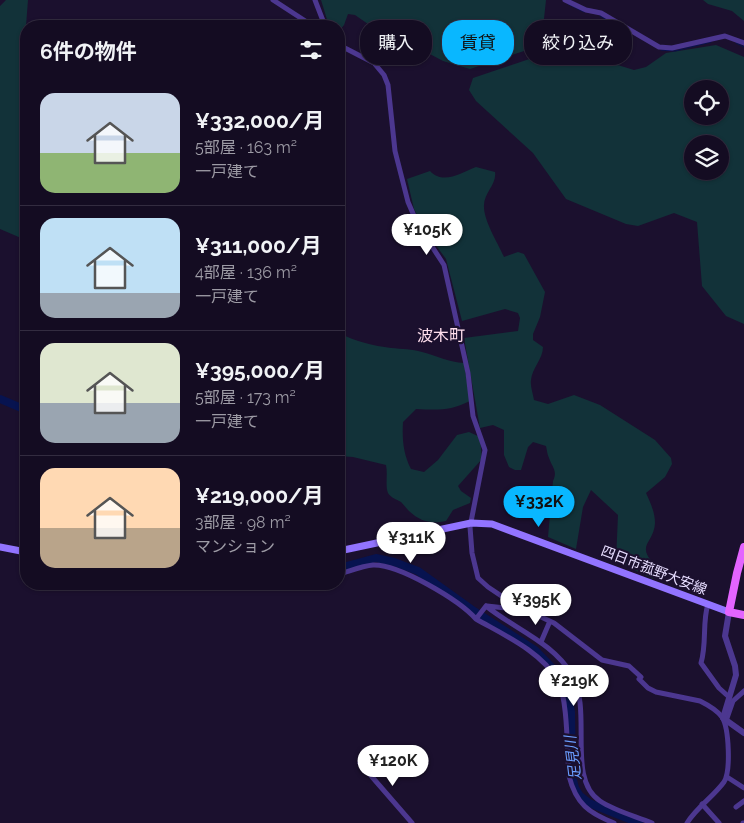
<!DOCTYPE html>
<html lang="ja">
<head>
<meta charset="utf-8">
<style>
  body { margin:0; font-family:Raleway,"Noto Sans JP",sans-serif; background:#211a2f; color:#f1f3f6; height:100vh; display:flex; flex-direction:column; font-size:19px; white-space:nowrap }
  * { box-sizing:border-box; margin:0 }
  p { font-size:16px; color:#9d9ba5 }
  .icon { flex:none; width:28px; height:28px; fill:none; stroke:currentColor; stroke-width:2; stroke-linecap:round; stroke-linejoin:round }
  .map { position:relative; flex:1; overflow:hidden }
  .side { position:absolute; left:20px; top:20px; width:325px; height:570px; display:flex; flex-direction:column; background:#140c22; border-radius:20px; box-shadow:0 1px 4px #0004,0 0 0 1px #332c40 }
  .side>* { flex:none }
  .top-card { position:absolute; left:360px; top:20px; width:309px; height:45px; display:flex; gap:10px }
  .controls { position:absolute; left:684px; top:80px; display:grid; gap:10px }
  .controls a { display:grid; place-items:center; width:45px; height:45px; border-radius:50%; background:#140c22; box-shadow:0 1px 4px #0004,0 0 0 1px #332c40; font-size:25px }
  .price { position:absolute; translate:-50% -42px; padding:0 11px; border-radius:18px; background:#fff; color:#222; font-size:16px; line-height:32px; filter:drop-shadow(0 1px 2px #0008) }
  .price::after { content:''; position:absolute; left:50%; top:30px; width:15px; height:11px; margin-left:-8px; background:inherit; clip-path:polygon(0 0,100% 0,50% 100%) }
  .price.selected { background:#09b7ff; color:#111 }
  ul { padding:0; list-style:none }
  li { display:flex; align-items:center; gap:15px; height:125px; padding:0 20px }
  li+li { border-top:1px solid #332c40 }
  li span { display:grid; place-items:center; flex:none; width:140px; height:100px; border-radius:15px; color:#555 }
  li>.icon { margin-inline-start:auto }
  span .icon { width:60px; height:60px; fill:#fffc; stroke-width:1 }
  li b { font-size:21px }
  h2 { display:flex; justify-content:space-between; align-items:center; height:60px; padding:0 20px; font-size:21px }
  .tag { padding:0 18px; border-radius:20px; background:#140c22; box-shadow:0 1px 4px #0004,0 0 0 1px #332c40; font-size:18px; line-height:45px }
  .tag.selected { background:#09b7ff; color:#111 }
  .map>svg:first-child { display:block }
  .green { fill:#123239; fill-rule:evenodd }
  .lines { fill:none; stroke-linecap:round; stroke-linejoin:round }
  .stream { stroke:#071350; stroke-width:1 }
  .river { stroke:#071350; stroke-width:8 }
  .minor { stroke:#4c3790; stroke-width:5 }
  .tertiary { stroke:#4c3790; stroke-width:6 }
  .secondary { stroke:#9274ff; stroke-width:7 }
  .primary { stroke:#e364ff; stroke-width:8 }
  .labels { text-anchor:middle; stroke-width:4.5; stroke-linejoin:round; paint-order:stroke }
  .street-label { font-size:14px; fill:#e7ddff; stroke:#1b102e }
  .water-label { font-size:15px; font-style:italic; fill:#6b9eff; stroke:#1b102e }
  .quarter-label { font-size:16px; fill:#ffdfed; stroke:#1b102e }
</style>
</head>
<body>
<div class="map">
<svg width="744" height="823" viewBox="0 0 744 823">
  <rect width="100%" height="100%" fill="#1b102e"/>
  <path class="green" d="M 6,0 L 28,0 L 26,26 L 26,253 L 23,250 L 21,238 L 0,229 L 0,6 Z
    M 321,0 L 546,0 L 543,28 L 534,44 L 524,51 L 470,69 L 443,61 L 413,45 L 381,33 L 355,15 L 348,14 L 344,25 L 339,31 L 339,26 L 329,26 Z
    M 703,0 L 744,0 L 744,21 L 732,11 L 708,4 Z
    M 562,27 L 568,40 L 585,55 L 634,70 L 646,67 L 666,53 L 716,45 L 744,57 L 744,324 L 726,316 L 702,286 L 697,222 L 674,213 L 638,226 L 626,224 L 566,199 L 533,153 L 476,101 L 469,90 L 473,78 L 541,55 ZM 692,89 L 720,89 L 720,116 L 692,116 ZM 692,144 L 720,144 L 720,171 L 692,171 Z
    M 476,167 L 495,172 C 497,184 484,193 484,205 C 483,220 498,243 504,257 L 518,252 L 524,254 L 545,292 L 540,317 L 533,334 L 533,340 L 543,347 C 543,359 532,368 531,380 C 530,386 533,394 534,400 L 548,404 L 574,395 L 600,405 L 655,440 L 671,458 L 672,464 L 665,477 L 646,493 C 650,502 655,512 655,523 C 654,544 635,544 655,565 L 653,579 L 616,561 L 618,515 L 591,490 L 583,507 L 576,549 L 548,537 L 553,481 C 558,471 552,467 549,458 C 547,454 547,450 546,446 L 533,442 L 528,447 L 521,470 L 515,470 L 509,467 L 504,455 L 504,430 L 493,425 L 480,428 L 464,338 L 518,331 L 520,318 L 518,313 L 505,309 L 462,321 L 446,259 L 424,229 L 414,209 L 407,179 L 430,171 C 443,185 461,173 476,167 Z
    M 339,333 C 354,341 374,346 391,348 C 402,349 412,349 422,352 C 437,356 449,362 464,363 L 470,401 C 450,411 438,410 416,409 L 403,422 C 402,438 403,454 411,469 L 424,472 L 438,460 L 457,435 L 469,432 L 480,437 L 482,459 L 458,486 L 461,491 L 471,498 L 470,503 L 453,510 L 446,521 C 431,524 421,522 409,511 C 406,508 404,505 401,502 C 396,499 391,498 388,493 C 385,485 388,474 386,465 L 353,457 L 339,456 Z"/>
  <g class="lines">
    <path class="stream" d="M 568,4 L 584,12
      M 600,16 L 625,30
      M 736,43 L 744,47
      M 661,50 L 675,51 L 711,42"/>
    <path class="river" d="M 0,399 L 26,410
      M 339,568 L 376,558 L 394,562 L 418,571 L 471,609 L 535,650 L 560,676 L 568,696 L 571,712 L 572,776 L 575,788 L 580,796 L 589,803 L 639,823"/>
    <path class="minor" d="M 273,0 L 313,26
      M 315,0 L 325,26
      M 565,0 L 586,10 L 601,13 L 659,47 L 672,48 L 725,36 L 744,43
      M 339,45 L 374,63 L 384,75 L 388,85 L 395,151 L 408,202 L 418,225 L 444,265 L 468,373 L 473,416 L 485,450 L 470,527 L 472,553 L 478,578 L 488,587 L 515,605 L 554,623 L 602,660 L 629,666 L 641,677 L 639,679 L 648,688 L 656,692 L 700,701 C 708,705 717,710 722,717 C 729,728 731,771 724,782 C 713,797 697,807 687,823
      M 339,574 C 350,571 362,566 373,565 C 399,564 459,600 476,619 C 504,635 542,652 558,681 C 568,699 567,754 569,776 C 576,804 589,813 614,823
      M 708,604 C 702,623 707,643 701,663 L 719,688 L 729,697
      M 486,606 C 513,628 554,643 572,675 C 593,712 566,779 600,801 C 615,811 635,816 652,823
      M 487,606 L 515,609 L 519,607
      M 476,619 L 486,606
      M 541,642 L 550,621
      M 726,721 L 733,701 L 744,691
      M 360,763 L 412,823
      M 727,777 L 744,788
      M 702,804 L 719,823
      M 736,807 L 744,801
      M 743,823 L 744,823"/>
    <path class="tertiary" d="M 729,612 L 725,636 L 735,666 L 736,675 L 723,718 L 744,733"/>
    <path class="secondary" d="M 0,547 L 26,552
      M 339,551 L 471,523 L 492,524 L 729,612"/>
    <path class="primary" d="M 744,547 L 737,573 L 729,612 L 744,615"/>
  </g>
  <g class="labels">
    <g class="street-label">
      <text transform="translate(654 570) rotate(21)" y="5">四日市菰野大安線</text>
    </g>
    <g class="water-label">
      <text transform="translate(573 758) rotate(-97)" y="5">足見川</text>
    </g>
    <g class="quarter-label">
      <text x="441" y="341">波木町</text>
    </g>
  </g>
</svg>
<div class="controls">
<a><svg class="icon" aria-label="locate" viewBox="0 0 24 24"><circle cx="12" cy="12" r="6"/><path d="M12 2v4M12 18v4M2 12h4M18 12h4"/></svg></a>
<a><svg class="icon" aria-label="layers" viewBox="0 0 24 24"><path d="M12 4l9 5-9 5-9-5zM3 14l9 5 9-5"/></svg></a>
</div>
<b class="price" style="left:427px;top:256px">¥105K</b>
<b class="price selected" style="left:539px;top:528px">¥332K</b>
<b class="price" style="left:411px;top:564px">¥311K</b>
<b class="price" style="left:536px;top:626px">¥395K</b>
<b class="price" style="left:574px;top:707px">¥219K</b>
<b class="price" style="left:393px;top:787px">¥120K</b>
<div class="top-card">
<a class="tag">購入</a>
<a class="tag selected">賃貸</a>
<a class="tag">絞り込み</a>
</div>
<section class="side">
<h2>6件の物件<svg class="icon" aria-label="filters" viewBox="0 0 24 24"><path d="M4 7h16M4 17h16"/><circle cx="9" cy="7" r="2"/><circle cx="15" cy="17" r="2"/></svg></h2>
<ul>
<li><span style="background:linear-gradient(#c9d6e8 60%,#8fb573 0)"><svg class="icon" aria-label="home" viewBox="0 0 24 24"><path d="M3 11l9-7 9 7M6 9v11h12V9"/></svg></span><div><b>¥332,000/月</b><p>5部屋 · 163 m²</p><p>一戸建て</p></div></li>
<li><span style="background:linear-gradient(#bfe0f5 75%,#9aa5b1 0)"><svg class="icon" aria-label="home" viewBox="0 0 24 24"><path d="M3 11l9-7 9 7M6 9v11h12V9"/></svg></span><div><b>¥311,000/月</b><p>4部屋 · 136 m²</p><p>一戸建て</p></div></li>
<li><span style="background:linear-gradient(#dfe7d0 60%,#9aa5b1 0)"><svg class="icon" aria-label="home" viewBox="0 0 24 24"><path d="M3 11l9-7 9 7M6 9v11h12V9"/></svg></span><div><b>¥395,000/月</b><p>5部屋 · 173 m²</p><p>一戸建て</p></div></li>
<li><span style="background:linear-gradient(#ffd9b3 60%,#b9a48a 0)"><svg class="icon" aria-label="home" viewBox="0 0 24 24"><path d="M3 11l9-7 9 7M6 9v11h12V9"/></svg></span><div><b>¥219,000/月</b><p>3部屋 · 98 m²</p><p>マンション</p></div></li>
</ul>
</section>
</div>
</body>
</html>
